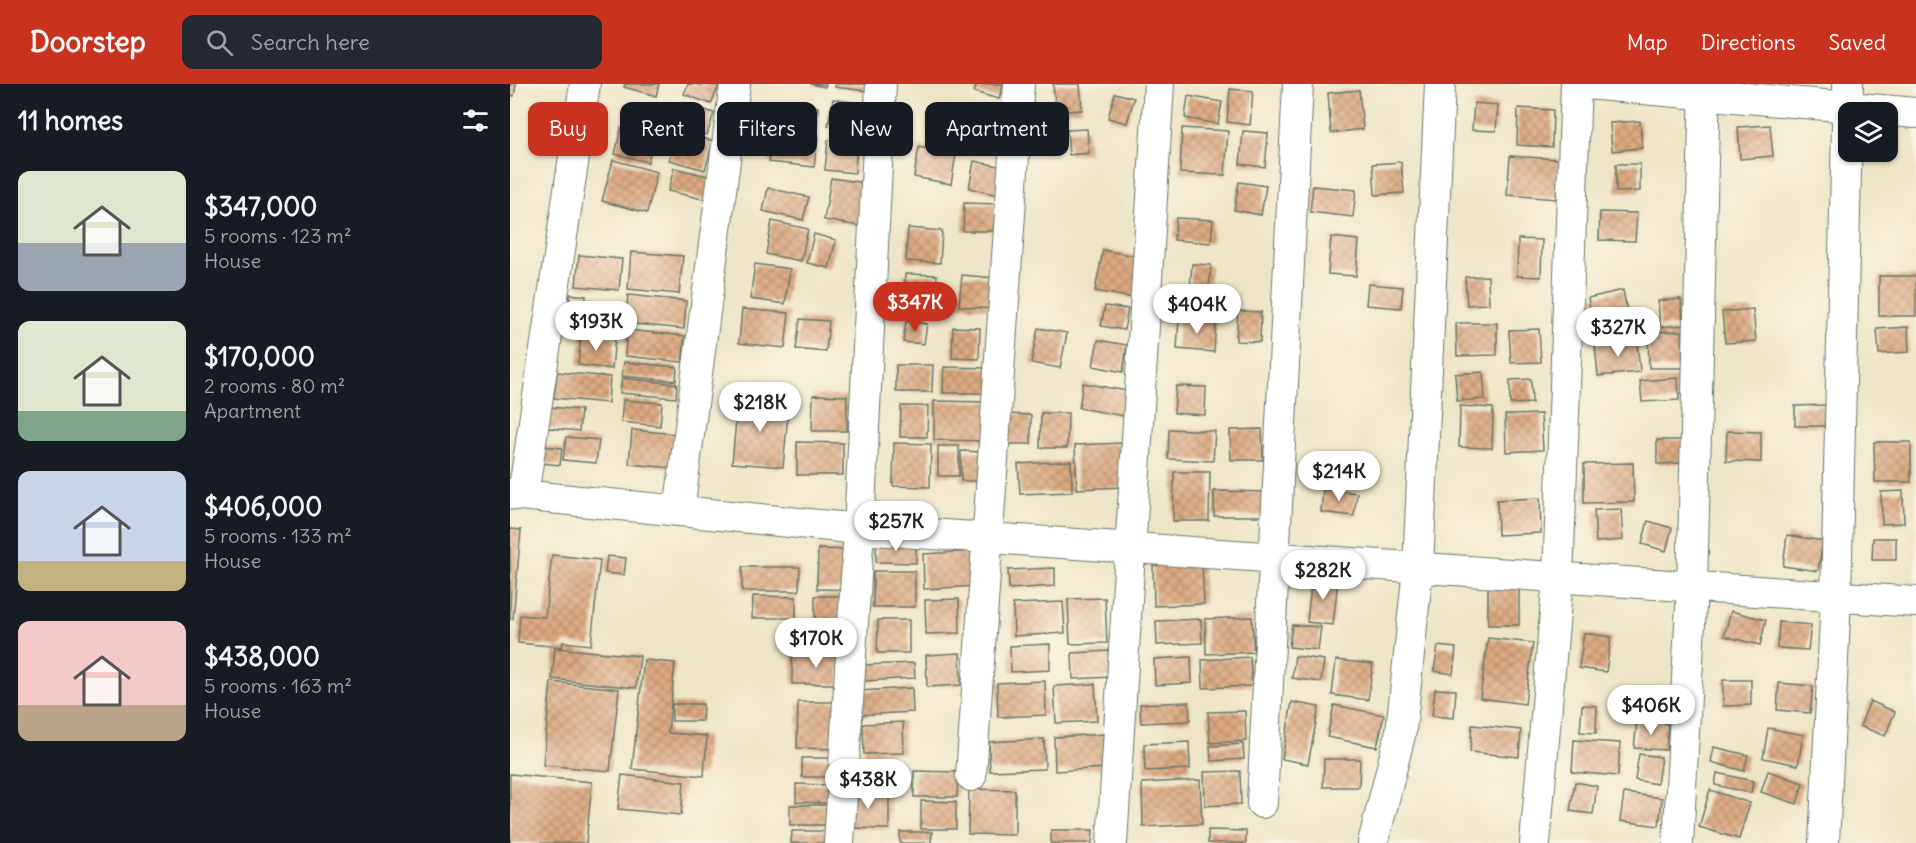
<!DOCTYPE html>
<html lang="en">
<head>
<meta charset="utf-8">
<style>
  body { margin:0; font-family:Delius,sans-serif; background:#242831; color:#f1f3f6; height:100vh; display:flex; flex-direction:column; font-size:22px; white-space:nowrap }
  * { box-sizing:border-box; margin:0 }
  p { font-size:20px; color:#9ea1a6 }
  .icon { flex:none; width:33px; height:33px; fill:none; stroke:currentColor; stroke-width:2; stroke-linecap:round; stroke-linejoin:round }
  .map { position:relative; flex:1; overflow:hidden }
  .details { display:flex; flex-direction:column; background:#171b24; width:510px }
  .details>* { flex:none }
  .banner { position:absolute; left:18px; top:18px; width:570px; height:54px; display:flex; gap:12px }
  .tools { position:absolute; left:1328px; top:18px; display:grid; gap:12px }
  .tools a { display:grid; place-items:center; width:60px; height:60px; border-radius:12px; background:#171b24; box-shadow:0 2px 4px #0004; font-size:30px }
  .price { position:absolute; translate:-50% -51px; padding:0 14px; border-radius:21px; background:#fff; color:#222; font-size:20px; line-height:39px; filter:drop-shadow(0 2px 3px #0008) }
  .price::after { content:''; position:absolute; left:50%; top:36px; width:18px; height:14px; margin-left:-9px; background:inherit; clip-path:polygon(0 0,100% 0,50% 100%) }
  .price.active { background:#c8321e; color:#fff }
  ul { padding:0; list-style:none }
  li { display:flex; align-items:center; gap:18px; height:150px; padding:0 18px }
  li span { display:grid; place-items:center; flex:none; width:168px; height:120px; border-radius:12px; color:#555 }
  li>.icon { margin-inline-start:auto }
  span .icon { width:72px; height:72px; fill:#fffc; stroke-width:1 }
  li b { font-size:26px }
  h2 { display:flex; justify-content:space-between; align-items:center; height:72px; padding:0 18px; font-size:26px }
  .pill { padding:0 21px; border-radius:12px; background:#171b24; box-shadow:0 2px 4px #0004; font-size:21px; line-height:54px }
  .pill.active { background:#c8321e; color:#fff }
  header { display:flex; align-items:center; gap:36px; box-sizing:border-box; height:84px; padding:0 30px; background:#c8321e; color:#fff }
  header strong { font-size:28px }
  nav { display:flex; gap:33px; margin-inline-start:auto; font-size:21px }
  .search { width:420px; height:54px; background:#242831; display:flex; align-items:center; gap:15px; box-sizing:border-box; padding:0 21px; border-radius:12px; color:#9ea1a6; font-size:22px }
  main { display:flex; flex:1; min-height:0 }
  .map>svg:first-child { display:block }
  .building { fill:url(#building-cross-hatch) }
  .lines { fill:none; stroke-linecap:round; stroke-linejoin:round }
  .minor-casing { stroke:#677867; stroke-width:32 }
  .minor { stroke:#fff; stroke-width:30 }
</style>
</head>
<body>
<header>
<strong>Doorstep</strong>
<div class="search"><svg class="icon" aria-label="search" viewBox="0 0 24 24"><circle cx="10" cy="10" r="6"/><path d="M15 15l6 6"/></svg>Search here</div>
<nav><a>Map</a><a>Directions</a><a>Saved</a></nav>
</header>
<main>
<section class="details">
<h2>11 homes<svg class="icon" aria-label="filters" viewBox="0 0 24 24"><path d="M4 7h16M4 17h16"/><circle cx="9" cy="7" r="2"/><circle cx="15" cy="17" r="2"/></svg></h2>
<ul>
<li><span style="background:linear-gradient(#dfe7d0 60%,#9aa5b1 0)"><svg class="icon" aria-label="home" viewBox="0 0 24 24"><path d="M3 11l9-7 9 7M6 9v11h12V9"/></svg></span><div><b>$347,000</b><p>5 rooms · 123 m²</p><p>House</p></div></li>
<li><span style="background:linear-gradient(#dfe7d0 75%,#7fa58c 0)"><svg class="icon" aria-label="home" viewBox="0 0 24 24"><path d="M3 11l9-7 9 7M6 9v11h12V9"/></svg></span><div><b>$170,000</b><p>2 rooms · 80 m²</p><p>Apartment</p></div></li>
<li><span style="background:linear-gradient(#c9d6e8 75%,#c2b280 0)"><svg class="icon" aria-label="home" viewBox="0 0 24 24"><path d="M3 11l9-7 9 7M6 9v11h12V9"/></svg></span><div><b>$406,000</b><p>5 rooms · 133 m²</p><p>House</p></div></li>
<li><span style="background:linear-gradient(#f6c9c9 70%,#b9a48a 0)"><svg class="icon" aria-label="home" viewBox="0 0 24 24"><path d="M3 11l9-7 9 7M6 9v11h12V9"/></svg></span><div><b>$438,000</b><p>5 rooms · 163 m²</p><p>House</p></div></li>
</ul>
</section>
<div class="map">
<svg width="1406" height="759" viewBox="0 0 1406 759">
  <defs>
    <pattern id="building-cross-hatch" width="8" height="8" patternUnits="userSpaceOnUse" patternTransform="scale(1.5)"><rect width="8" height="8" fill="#dea980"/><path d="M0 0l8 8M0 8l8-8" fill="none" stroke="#b38b6a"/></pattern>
  </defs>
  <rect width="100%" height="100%" fill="#fcf5e5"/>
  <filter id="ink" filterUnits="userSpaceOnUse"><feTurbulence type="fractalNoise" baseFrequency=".0167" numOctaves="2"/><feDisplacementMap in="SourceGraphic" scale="12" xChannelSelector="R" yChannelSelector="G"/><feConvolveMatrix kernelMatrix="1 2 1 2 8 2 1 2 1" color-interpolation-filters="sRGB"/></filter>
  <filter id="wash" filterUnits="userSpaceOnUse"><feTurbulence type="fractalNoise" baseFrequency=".008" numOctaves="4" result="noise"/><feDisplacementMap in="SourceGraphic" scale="24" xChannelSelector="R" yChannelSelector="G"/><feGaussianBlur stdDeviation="1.35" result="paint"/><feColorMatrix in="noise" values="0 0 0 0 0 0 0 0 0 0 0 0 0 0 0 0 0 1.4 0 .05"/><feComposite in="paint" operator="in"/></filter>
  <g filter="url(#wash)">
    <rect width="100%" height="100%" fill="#eee5c7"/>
    <g id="blocks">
      <path class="building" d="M 0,0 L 6,0 L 4,12 L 0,11 Z
        M 115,0 L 149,0 L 146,12 L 114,3 Z
        M 178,0 L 209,2 L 201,20 L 174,10 Z
        M 300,0 L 316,0 L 315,3 Z
        M 325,0 L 365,0 L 364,8 L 325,3 Z
        M 467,0 L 493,0 L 489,15 L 464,8 Z
        M 543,0 L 570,0 L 572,26 L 546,28 Z
        M 720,5 L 743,7 L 740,41 L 717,38 Z
        M 849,6 L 853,45 L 821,49 L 818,9 Z
        M 605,9 L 624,14 L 617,39 L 598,34 Z
        M 678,12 L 712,18 L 708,40 L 675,34 Z
        M 323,15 L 348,19 L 344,46 L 318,42 Z
        M 173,19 L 204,29 L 197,51 L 166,41 Z
        M 964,19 L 988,21 L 986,47 L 962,46 Z
        M 276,21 L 308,23 L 307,45 L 274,43 Z
        M 1008,24 L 1043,26 L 1042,63 L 1007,61 Z
        M 457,26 L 499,34 L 494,62 L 452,55 Z
        M 1130,37 L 1132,64 L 1102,67 L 1100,39 Z
        M 1260,41 L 1263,72 L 1230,75 L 1228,43 Z
        M 111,44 L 144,52 L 138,78 L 105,70 Z
        M 672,44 L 718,47 L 715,91 L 670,89 Z
        M 577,45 L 579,69 L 559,71 L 557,46 Z
        M 263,46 L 308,51 L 304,83 L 259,78 Z
        M 167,47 L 203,57 L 195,86 L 159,76 Z
        M 733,47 L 758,49 L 755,83 L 730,80 Z
        M 318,56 L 347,58 L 345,89 L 315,86 Z
        M 409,63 L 446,70 L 441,100 L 404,93 Z
        M 1000,72 L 1049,75 L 1046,115 L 997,111 Z
        M 103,76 L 147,88 L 137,129 L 92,117 Z
        M 464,77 L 493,83 L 487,111 L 459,104 Z
        M 891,78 L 894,109 L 865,111 L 863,80 Z
        M 1106,80 L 1130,80 L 1130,107 L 1106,108 Z
        M 164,84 L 202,93 L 197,116 L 158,107 Z
        M 321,94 L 355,99 L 349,142 L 314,136 Z
        M 729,98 L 756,102 L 751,131 L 724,126 Z
        M 803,102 L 846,106 L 843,133 L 800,128 Z
        M 258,104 L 299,113 L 293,136 L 253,127 Z
        M 454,119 L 490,120 L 489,147 L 453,147 Z
        M 1090,128 L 1127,129 L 1125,157 L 1089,156 Z
        M 666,134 L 703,136 L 701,159 L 664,156 Z
        M 262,137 L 298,145 L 291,177 L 256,170 Z
        M 398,144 L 432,147 L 430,179 L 396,177 Z
        M 304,150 L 326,156 L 319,184 L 297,179 Z
        M 821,153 L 849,156 L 846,192 L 818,190 Z
        M 1008,155 L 1032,156 L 1031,193 L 1007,192 Z
        M 593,166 L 631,173 L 623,214 L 585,207 Z
        M 121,168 L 173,172 L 169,210 L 118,205 Z
        M 69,171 L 112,175 L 109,206 L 66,202 Z
        M 245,180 L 280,185 L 275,220 L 240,215 Z
        M 682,180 L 701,181 L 699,207 L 680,206 Z
        M 395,190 L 427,191 L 425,225 L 394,224 Z
        M 452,191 L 484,194 L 481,225 L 449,222 Z
        M 978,192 L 979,220 L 957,221 L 955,193 Z
        M 1369,192 L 1406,192 L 1406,232 L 1369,232 Z
        M 858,200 L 893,203 L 891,224 L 856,221 Z
        M 1113,206 L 1119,237 L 1084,244 L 1078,214 Z
        M 60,210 L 76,212 L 75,226 L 59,224 Z
        M 118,211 L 176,217 L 174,245 L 115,239 Z
        M 1171,215 L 1173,241 L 1150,243 L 1148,217 Z
        M 80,218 L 106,220 L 104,242 L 78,239 Z
        M 595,222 L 618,225 L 614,246 L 591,242 Z
        M 232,225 L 279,229 L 275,264 L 229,259 Z
        M 1243,225 L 1246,257 L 1215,259 L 1212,228 Z
        M 728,227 L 751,228 L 750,258 L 726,257 Z
        M 669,234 L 706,236 L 704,268 L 667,265 Z
        M 290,235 L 319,237 L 316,268 L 286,265 Z
        M 396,237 L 417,240 L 414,260 L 393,258 Z
        M 946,239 L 987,239 L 987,271 L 947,272 Z
        M 443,243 L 470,244 L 469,275 L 442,274 Z
        M 1398,243 L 1399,268 L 1369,270 L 1367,245 Z
        M 528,244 L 557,249 L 550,284 L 521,279 Z
        M 1029,245 L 1031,278 L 1001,279 L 999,246 Z
        M 117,246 L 175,252 L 172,278 L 115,272 Z
        M 1172,247 L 1173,284 L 1139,284 L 1138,248 Z
        M 71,250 L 105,254 L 102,285 L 68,281 Z
        M 588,256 L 617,261 L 613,288 L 583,282 Z
        M 1127,257 L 1130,288 L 1088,292 L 1085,261 Z
        M 114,278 L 167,283 L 166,297 L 112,292 Z
        M 386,281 L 423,281 L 422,308 L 386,308 Z
        M 434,283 L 482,284 L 482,309 L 433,309 Z
        M 47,288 L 100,293 L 98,319 L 44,314 Z
        M 973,288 L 975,315 L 947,317 L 945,290 Z
        M 112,294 L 167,300 L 166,314 L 110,309 Z
        M 1168,294 L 1169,316 L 1132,318 L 1130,297 Z
        M 1021,295 L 1022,319 L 1000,320 L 1000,296 Z
        M 573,299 L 617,307 L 613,332 L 569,324 Z
        M 666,302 L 696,303 L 695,331 L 664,329 Z
        M 303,311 L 337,312 L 337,347 L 302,347 Z
        M 228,315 L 279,320 L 273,383 L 222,379 Z
        M 113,316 L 152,319 L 150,342 L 111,338 Z
        M 424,317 L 478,318 L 478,357 L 424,356 Z
        M 1317,321 L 1317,342 L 1285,342 L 1285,322 Z
        M 391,322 L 418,322 L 417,353 L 390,353 Z
        M 950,322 L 983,324 L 982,364 L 949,363 Z
        M 40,323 L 71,326 L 69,347 L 38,344 Z
        M 531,329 L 558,329 L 557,364 L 530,364 Z
        M 494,330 L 521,331 L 521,360 L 494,360 Z
        M 1031,330 L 1033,366 L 996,368 L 995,331 Z
        M 659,345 L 705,347 L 703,377 L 658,375 Z
        M 752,345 L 753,376 L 721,376 L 720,346 Z
        M 122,346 L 167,350 L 164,384 L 119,380 Z
        M 1217,347 L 1251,348 L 1251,378 L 1216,377 Z
        M 56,353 L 89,356 L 86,379 L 53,376 Z
        M 1147,356 L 1174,356 L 1174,379 L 1147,380 Z
        M 287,358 L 333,359 L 333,391 L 287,391 Z
        M 1364,358 L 1401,358 L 1401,398 L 1365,398 Z
        M 384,359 L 421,360 L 420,403 L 383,402 Z
        M 613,359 L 615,403 L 567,405 L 565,361 Z
        M 32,362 L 52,364 L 50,381 L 31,379 Z
        M 428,362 L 449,362 L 449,392 L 428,392 Z
        M 451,367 L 474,368 L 474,397 L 451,397 Z
        M 561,377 L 562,408 L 510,410 L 508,380 Z
        M 1123,379 L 1124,418 L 1074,419 L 1074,380 Z
        M 664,388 L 700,388 L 699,437 L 663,437 Z
        M 813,405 L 847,409 L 844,432 L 811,428 Z
        M 704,407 L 763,408 L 763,432 L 704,432 Z
        M 1393,407 L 1394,439 L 1372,440 L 1371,408 Z
        M 1030,414 L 1031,449 L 988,451 L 987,416 Z
        M 1111,425 L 1113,456 L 1086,458 L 1084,426 Z
        M 1138,437 L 1162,444 L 1156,467 L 1132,460 Z
        M 0,445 L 11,446 L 3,535 L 0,535 Z
        M 1277,451 L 1313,457 L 1308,487 L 1273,482 Z
        M 1363,454 L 1386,454 L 1386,476 L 1362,476 Z
        M 366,457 L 406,457 L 406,479 L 366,478 Z
        M 308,465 L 343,466 L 343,506 L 307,505 Z
        M 467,467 L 468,502 L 414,505 L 413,470 Z
        M 42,471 L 90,476 L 81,561 L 53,558 L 52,563 L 8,559 L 10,531 L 35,533 Z
        M 97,472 L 116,474 L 114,491 L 95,489 Z
        M 692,479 L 694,520 L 644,522 L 643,481 Z
        M 232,483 L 290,483 L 289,507 L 232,507 Z
        M 545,484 L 545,502 L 499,505 L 498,486 Z
        M 363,487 L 405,487 L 405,523 L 363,523 Z
        M 802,493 L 828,496 L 823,541 L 797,538 Z
        M 978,499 L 1009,500 L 1009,541 L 978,541 Z
        M 243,512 L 286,513 L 286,534 L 242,534 Z
        M 305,512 L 341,512 L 341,550 L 305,550 Z
        M 595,514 L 597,559 L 560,560 L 558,515 Z
        M 449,515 L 450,549 L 416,550 L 415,516 Z
        M 553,518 L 555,549 L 504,552 L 503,520 Z
        M 1221,527 L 1256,536 L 1250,561 L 1214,552 Z
        M 742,533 L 744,568 L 696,570 L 695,535 Z
        M 691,535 L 692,559 L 647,561 L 646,537 Z
        M 368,536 L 399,536 L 399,569 L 367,569 Z
        M 1269,538 L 1301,541 L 1298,566 L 1267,564 Z
        M 782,541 L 811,543 L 808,566 L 779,563 Z
        M 1074,549 L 1101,553 L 1096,588 L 1069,584 Z
        M 978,554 L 1023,559 L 1015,620 L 970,614 Z
        M 540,560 L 540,586 L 501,588 L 500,562 Z
        M 928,562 L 946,564 L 943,590 L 924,587 Z
        M 45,564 L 130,572 L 126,604 L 42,595 Z
        M 600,567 L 601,593 L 563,595 L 562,569 Z
        M 450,569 L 451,601 L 417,603 L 416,571 Z
        M 282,570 L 330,570 L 329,600 L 282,600 Z
        M 785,572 L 814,576 L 811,598 L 782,594 Z
        M 681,573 L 682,599 L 645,601 L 644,575 Z
        M 740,573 L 742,602 L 693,604 L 692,576 Z
        M 134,576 L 165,579 L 158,649 L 197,652 L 194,692 L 122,685 Z
        M 826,576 L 863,580 L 858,616 L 822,611 Z
        M 404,579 L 405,594 L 354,597 L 354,581 Z
        M 1213,596 L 1241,596 L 1241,621 L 1213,622 Z
        M 535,597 L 536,631 L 488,633 L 487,599 Z
        M 41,598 L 109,605 L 100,687 L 33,681 Z
        M 1269,599 L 1303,602 L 1300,629 L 1267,626 Z
        M 585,600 L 587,637 L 546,639 L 544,602 Z
        M 402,604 L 403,628 L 349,631 L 348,607 Z
        M 925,605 L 946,606 L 944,634 L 922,632 Z
        M 1360,617 L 1385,628 L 1375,652 L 1350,642 Z
        M 288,618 L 328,618 L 327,665 L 287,664 Z
        M 679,618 L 680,637 L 631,639 L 630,620 Z
        M 782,618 L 809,623 L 798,680 L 772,675 Z
        M 162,620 L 193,620 L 192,637 L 162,637 Z
        M 824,621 L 874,631 L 867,663 L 817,653 Z
        M 1072,621 L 1087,622 L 1086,649 L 1070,648 Z
        M 735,627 L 736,657 L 700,659 L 698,628 Z
        M 1127,637 L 1158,640 L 1156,666 L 1124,664 Z
        M 393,638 L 394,669 L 354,670 L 353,640 Z
        M 962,641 L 1011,646 L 1009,673 L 960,668 Z
        M 1258,644 L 1293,651 L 1288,681 L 1253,674 Z
        M 596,650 L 597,684 L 545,687 L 544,653 Z
        M 534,655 L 535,685 L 480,687 L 479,658 Z
        M 1064,656 L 1110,659 L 1108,692 L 1062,688 Z
        M 679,658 L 680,685 L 635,687 L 634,660 Z
        M 733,660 L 734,675 L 701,677 L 700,662 Z
        M 1204,663 L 1238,671 L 1234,687 L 1201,678 Z
        M 1129,670 L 1151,673 L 1147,700 L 1125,696 Z
        M 292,674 L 325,674 L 325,693 L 292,693 Z
        M 814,675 L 850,675 L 849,703 L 813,703 Z
        M 390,679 L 392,701 L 349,703 L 348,681 Z
        M 404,687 L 448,688 L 447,713 L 404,713 Z
        M 730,687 L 731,720 L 695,722 L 694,688 Z
        M 1258,687 L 1293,699 L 1287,720 L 1251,708 Z
        M 1207,689 L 1243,697 L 1241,709 L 1205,701 Z
        M 0,690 L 82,698 L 76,759 L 0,759 Z
        M 112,691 L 174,698 L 171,731 L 108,725 Z
        M 690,696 L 692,740 L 633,743 L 632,699 Z
        M 1065,698 L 1087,702 L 1083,730 L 1060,727 Z
        M 286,700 L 317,701 L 317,719 L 286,718 Z
        M 459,705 L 505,706 L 505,751 L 458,750 Z
        M 1200,706 L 1240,719 L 1229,755 L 1189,743 Z
        M 337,708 L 379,709 L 379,745 L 337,744 Z
        M 1114,709 L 1152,714 L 1149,742 L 1110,737 Z
        M 411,717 L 446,718 L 446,745 L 411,745 Z
        M 280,721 L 319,721 L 319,741 L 280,741 Z
        M 541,746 L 583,746 L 582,759 L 541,759 Z
        M 698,746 L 736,747 L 736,759 L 698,759 Z
        M 282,747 L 317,747 L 317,759 L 281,759 Z
        M 390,748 L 422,748 L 421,759 L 390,759 Z"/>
    </g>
  </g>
  <g filter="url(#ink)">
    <use href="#blocks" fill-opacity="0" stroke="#677867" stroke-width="1.5"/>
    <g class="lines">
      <defs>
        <path id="minor" d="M 1076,0 L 1406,29
          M 0,410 L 349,445 L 1406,518
          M 13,411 L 75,0
          M 169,427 L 225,0
          M 461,692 L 509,0
          M 752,719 L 788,0
          M 329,759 L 349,445 L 371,0
          M 602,759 L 649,0
          M 863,759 L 891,647 L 908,484 L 930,0
          M 1025,759 L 1048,494 L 1066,0
          M 1168,759 L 1182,503 L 1195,0
          M 1314,759 L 1326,513 L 1338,0"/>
      </defs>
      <use href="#minor" class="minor-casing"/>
      <use href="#minor" class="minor"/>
    </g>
  </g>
</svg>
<div class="tools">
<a><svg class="icon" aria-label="layers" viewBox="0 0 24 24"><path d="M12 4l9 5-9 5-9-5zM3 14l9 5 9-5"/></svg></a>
</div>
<b class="price active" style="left:405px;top:249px">$347K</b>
<b class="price" style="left:687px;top:251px">$404K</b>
<b class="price" style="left:86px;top:268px">$193K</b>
<b class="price" style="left:1108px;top:274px">$327K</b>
<b class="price" style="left:250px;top:349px">$218K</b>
<b class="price" style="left:829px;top:418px">$214K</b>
<b class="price" style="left:386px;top:468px">$257K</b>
<b class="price" style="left:813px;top:517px">$282K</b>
<b class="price" style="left:306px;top:585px">$170K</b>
<b class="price" style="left:1141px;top:652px">$406K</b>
<b class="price" style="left:358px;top:726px">$438K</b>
<div class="banner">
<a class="pill active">Buy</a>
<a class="pill">Rent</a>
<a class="pill">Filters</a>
<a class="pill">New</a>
<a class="pill">Apartment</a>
</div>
</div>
</main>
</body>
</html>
